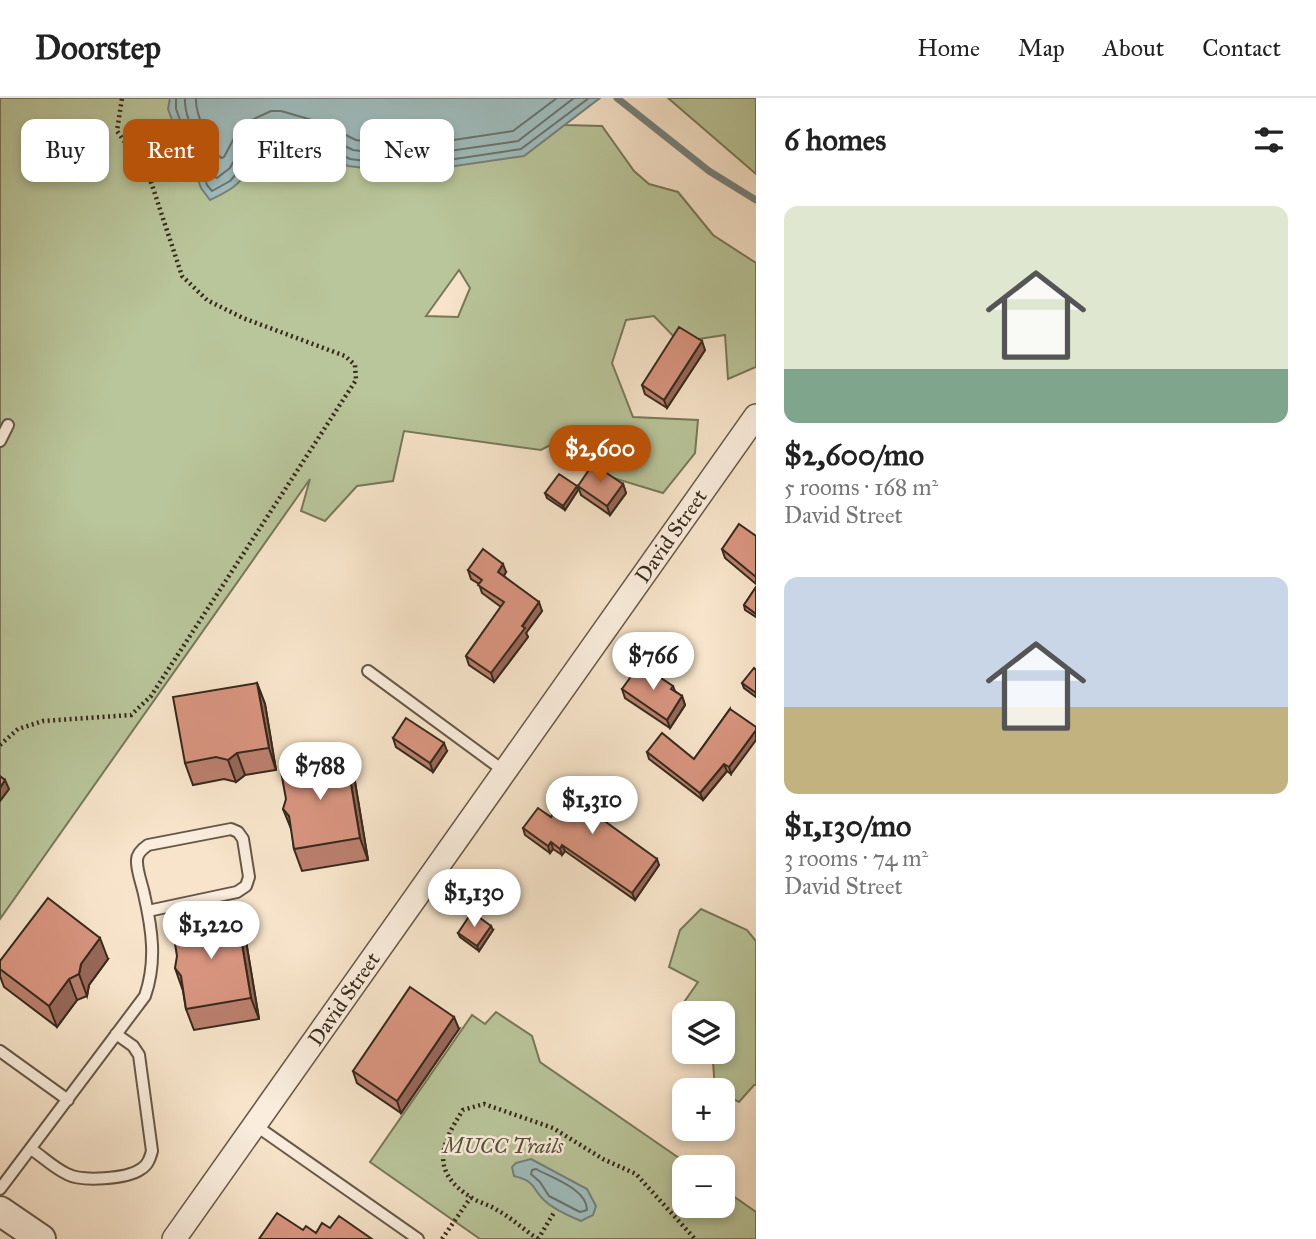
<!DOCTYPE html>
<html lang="en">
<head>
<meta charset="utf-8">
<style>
  body { margin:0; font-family:"IM FELL Great Primer",serif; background:#f2f2f2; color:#222; height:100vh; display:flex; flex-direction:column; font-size:26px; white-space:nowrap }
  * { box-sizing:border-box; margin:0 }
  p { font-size:23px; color:#767676 }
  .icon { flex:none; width:38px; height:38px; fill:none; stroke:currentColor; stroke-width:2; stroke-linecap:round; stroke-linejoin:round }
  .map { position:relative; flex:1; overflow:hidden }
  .panel { display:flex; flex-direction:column; background:#fff; width:560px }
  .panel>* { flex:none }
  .hud { position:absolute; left:21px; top:21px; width:630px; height:63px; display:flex; gap:14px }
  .fabs { position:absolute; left:672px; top:903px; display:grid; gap:14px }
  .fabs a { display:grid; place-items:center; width:63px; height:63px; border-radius:14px; background:#fff; box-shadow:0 4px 10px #0003; font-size:35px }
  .price { position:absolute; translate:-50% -60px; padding:0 16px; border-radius:24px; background:#fff; color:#222; font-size:23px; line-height:46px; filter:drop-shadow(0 2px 4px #0008) }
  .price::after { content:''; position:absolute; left:50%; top:42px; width:21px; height:16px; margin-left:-10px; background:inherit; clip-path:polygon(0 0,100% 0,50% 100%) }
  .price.active { background:#b45309; color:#fff }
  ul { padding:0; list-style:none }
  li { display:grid; align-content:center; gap:14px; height:371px; padding:0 28px }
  li span { display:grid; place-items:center; height:217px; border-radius:14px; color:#555 }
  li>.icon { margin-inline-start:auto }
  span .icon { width:126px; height:126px; fill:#fffc; stroke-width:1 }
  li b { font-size:30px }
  h2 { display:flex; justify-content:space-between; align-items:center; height:84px; padding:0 28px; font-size:30px }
  .tag { padding:0 24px; border-radius:14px; background:#fff; box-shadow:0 4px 10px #0003; font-size:24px; line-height:63px }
  .tag.active { background:#b45309; color:#fff }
  header { display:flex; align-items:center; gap:42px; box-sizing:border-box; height:98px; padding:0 35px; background:#fff; border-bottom:2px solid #e0e0e0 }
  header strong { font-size:33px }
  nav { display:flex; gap:38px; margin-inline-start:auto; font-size:24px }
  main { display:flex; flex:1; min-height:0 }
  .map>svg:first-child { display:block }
  .green { fill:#b9c59a; stroke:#78785a; stroke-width:2; fill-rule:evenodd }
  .water { fill:#9fbdbe; stroke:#75827d; stroke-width:2 }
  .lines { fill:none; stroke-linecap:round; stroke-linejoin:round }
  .shore { stroke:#6a746c; stroke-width:2 }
  .stream { stroke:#75827d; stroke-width:7 }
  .service-casing { stroke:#665847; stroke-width:14 }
  .minor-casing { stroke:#665847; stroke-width:26 }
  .tertiary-casing { stroke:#665847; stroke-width:32 }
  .path { stroke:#362a1b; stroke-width:4.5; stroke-dasharray:2 3.5; stroke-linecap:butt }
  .service { stroke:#faeddd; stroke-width:10 }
  .minor { stroke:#faeddd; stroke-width:23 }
  .tertiary { stroke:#faeddd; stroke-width:28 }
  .wall { fill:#ba7f6d; stroke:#362a1b; stroke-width:2 }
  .shaded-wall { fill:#976859; stroke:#362a1b; stroke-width:2 }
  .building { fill:#d8947f; stroke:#362a1b; stroke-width:2 }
  .labels { text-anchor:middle; stroke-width:5; stroke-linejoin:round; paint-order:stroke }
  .street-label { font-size:21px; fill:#362a1b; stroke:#faeddd }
  .park-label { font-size:21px; font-style:italic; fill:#57513b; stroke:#faeddd }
</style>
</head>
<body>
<header>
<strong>Doorstep</strong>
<nav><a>Home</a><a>Map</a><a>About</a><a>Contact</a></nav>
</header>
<main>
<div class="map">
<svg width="756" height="1141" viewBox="0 0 756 1141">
  <rect width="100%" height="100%" fill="#f7e4ca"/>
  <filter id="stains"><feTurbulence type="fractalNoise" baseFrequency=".00286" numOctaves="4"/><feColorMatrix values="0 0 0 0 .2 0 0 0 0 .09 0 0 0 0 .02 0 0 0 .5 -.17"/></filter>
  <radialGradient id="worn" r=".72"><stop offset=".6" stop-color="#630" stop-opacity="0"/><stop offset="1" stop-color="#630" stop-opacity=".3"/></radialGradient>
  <path class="green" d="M 0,0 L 579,0 L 565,27 L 602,28 L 634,73 L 649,86 L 678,94 L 713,137 L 756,165 L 756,269 L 728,281 L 725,237 L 679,244 L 654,218 L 626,222 L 612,265 L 633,319 L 698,322 L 695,355 L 663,395 L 610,379 L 577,333 L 541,352 L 404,333 L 393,383 L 357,388 L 325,423 L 301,413 L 310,381 L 0,821 ZM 459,172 L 470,190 L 458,219 L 426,218 Z
    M 668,0 L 756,0 L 756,76 Z
    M 701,811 L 747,832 L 756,843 L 756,987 L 754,987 L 739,1004 L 723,996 L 723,992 L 715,992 L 713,963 L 702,954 L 723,954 L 723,915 L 685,915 L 680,910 L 698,884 L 669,869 L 680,832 Z
    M 496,914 L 532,938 L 540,964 L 692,1069 L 684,1069 L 684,1108 L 723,1108 L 723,1091 L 756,1114 L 756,1141 L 480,1141 L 370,1064 L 472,917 L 485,926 Z"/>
  <path class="water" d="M 170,0 L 600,0 L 524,58 L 407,75 L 348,68 L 311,49 L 274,38 C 251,50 256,60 243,79 C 236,90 222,96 210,102 L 201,90 L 190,59 L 178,38 L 168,11 Z
    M 531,1061 L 587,1091 L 596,1108 L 593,1117 L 581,1123 C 569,1118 555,1112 545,1103 C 531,1091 538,1084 514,1078 L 512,1069 L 516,1065 Z"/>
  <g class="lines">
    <path class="shore" d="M 176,0 L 176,11 L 185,35 L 196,56 L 207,87 L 212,93 L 230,83 L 238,74 L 255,41 L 272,32 L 313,43 L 350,61 L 408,68 L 521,51 L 589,0
      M 185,0 C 184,19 195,35 204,52 C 208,60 210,70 213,78 L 217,80 L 230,70 L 249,34 L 270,23 L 278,23 L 316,34 L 353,52 L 407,59 L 518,43 L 574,0
      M 196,0 C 195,16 210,49 221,60 L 224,59 L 241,27 L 271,13 L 281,13 L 319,24 L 356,42 L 407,49 L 513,33 L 557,0
      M 536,1071 C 552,1080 587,1091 587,1112 L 580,1114 L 549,1098 L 540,1084 L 531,1076 L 532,1072 Z"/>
    <path class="stream" d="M 617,0 L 709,73 L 756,102"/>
    <defs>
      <path id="service" d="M 0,343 L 8,327
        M 368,573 L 504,673
        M 0,953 L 68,1002
        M 255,1027 L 418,1141
        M 31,1051 C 43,1059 54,1070 67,1076 C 82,1084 127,1081 141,1071 C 148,1067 150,1060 152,1053 L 139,957 L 133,948 L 116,936
        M 0,1091 L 145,898 C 157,863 152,831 144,796 C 142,786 137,774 137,764 C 136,756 142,751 148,747 L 231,731 L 238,734 L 243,741 L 249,779 L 246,788 L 237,794 L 148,813"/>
      <path id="minor" d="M 174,1141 L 756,318"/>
      <path id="tertiary" d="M 0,1113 L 41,1141"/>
    </defs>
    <use href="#service" class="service-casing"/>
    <use href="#minor" class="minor-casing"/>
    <use href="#tertiary" class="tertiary-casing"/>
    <path class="path" d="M 0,647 L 18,631 L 43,623 L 131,617 L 151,598 L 356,282 L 355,267 L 345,258 L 243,220 L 207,202 L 182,178 L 149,78 L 117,33 L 122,0
      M 442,1141 L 471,1099
      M 538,1141 C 524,1132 512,1120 497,1112 C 490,1107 480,1105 472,1100 C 430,1074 440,1047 463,1012 L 484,1006 L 553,1030 L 603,1061 L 636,1076 L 695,1141
      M 538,1141 L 555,1113"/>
    <use href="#service" class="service"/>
    <use href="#minor" class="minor"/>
    <use href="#tertiary" class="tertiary"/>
  </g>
  <path class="wall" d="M 705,252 L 667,310 L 645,296 L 642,287 Z
    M 623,386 L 626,395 L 610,417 L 581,397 L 578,388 Z
    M 578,392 L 565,412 L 547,400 L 545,395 Z
    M 756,438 L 756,486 L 725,460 L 722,451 Z
    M 468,472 L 506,474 L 504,478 L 542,513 L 526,535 L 528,539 L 494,584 L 469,567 L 466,558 L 501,509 L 482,495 L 479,486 L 471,481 Z
    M 756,489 L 756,519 L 745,512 L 744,507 Z
    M 756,572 L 756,599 L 744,590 L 742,585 Z
    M 257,585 L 265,606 L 276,672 L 245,677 L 236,684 L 224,681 L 193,687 L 185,665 Z
    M 673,588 L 675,593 L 682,598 L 685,607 L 670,630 L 625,600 L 622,591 Z
    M 730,611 L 731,676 L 727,673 L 703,702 L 649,661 L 647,654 L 694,661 Z
    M 393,640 L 447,653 L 433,674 L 396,649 Z
    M 346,656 L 354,678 L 368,762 L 302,773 L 294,751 L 292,733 L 283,711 Z
    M 577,690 L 612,700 L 614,707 L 603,722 L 659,767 L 635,802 L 565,753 L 562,757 L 553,751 L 550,755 L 525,737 L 523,730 L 551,719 Z
    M 237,816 L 245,837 L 259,921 L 194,932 L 186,911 L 183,893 L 175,870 Z
    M 493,832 L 479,853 L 460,839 L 458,835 Z
    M 108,861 L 89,887 L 87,898 L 77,902 L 57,929 L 4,889 L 0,878 L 0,863 Z
    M 459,931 L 401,1015 L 357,985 L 353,973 Z"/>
  <path class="shaded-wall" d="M 702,243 L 705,252 L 667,310 L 664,302 Z
    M 623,386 L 626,395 L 610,417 L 607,408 Z
    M 577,388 L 578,392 L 565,412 L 563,408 Z
    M 503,466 L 506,474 L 501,482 L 498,474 Z
    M 539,504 L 542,513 L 526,535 L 528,539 L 494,584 L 491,575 Z
    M 257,585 L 265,606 L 276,672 L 269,650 Z
    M 682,598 L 685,607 L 670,630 L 667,622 Z
    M 756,632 L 756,642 L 731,676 L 729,669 Z
    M 444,645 L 447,653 L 433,674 L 430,665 Z
    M 237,655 L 245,677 L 236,684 L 228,662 Z
    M 346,656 L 354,678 L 368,762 L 360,740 Z
    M 724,666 L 727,673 L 703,702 L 700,695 Z
    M 5,682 L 9,691 L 0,703 L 0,690 Z
    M 612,700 L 614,707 L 601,725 L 599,719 Z
    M 551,744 L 553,751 L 550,755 L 548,748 Z
    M 562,747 L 565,753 L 562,757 L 560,751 Z
    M 657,761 L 659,767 L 635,802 L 632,795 Z
    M 237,816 L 245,837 L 259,921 L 251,900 Z
    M 491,828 L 493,832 L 479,853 L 477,848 Z
    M 100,840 L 108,861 L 89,887 L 87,898 L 79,876 L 81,866 Z
    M 69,881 L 77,902 L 57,929 L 49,908 Z
    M 454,919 L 459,931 L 401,1015 L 397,1003 Z"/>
  <path class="building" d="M 679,229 L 702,243 L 664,302 L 642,287 Z
    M 593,366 L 623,386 L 607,408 L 578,388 Z
    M 559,376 L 577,388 L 563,408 L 545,395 Z
    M 739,426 L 756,438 L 756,479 L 722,451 Z
    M 483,451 L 503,466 L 498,474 L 539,504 L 522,528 L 525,530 L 491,575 L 466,558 L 504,504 L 478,487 L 482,482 L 468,472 Z
    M 756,489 L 756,516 L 744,507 Z
    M 640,566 L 673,588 L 671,591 L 682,598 L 667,622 L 622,591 Z
    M 754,570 L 756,572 L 756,595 L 742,585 Z
    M 257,585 L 269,650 L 237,655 L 228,662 L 216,659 L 185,665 L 173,599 Z
    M 730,611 L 756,629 L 756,632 L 729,669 L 724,666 L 700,695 L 647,654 L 662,635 L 694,661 Z
    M 406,620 L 444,645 L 430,665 L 393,640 Z
    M 346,656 L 360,740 L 294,751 L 289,718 L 283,711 L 286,701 L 280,668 Z
    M 0,678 L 5,682 L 0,690 Z
    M 584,680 L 612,700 L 599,719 L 657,761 L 632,795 L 562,747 L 560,751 L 551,744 L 548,748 L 523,730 L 538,710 L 551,719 L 572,687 L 577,690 Z
    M 48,800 L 100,840 L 81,866 L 79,876 L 69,881 L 49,908 L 0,871 L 0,863 Z
    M 472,814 L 491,828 L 477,848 L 458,835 Z
    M 237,816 L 251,900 L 186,911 L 181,878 L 175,870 L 177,858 L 172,827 Z
    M 410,889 L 454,919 L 397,1003 L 353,973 Z
    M 277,1115 L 303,1132 L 306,1128 L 316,1135 L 322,1125 L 330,1130 L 339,1118 L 372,1141 L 259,1141 Z"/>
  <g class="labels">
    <g class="street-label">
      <text transform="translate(671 438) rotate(-55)" y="7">David Street</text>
      <text transform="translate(344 901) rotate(-55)" y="7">David Street</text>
    </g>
    <g class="park-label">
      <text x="503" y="1055">MUCC Trails</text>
    </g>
  </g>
  <rect width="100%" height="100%" filter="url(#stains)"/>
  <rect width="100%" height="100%" fill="url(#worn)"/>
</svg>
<div class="fabs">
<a><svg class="icon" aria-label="layers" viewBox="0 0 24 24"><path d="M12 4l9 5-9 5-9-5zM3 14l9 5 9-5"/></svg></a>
<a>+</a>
<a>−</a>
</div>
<b class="price active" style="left:600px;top:387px">$2,600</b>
<b class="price" style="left:653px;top:594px">$766</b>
<b class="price" style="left:320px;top:704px">$788</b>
<b class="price" style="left:592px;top:738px">$1,310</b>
<b class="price" style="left:474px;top:831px">$1,130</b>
<b class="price" style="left:211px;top:863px">$1,220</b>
<div class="hud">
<a class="tag">Buy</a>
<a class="tag active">Rent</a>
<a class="tag">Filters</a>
<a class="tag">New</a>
</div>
</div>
<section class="panel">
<h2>6 homes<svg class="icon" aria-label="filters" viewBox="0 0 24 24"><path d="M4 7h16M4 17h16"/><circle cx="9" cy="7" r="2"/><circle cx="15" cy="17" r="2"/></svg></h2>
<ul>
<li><span style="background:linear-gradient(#dfe7d0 75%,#7fa58c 0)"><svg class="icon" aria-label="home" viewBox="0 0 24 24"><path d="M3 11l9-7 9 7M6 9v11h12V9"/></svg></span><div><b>$2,600/mo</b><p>5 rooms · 168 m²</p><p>David Street</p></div></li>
<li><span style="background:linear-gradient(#c9d6e8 60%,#c2b280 0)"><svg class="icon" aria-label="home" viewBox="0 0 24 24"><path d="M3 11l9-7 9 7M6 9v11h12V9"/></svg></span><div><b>$1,130/mo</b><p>3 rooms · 74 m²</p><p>David Street</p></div></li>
</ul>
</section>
</main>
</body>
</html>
